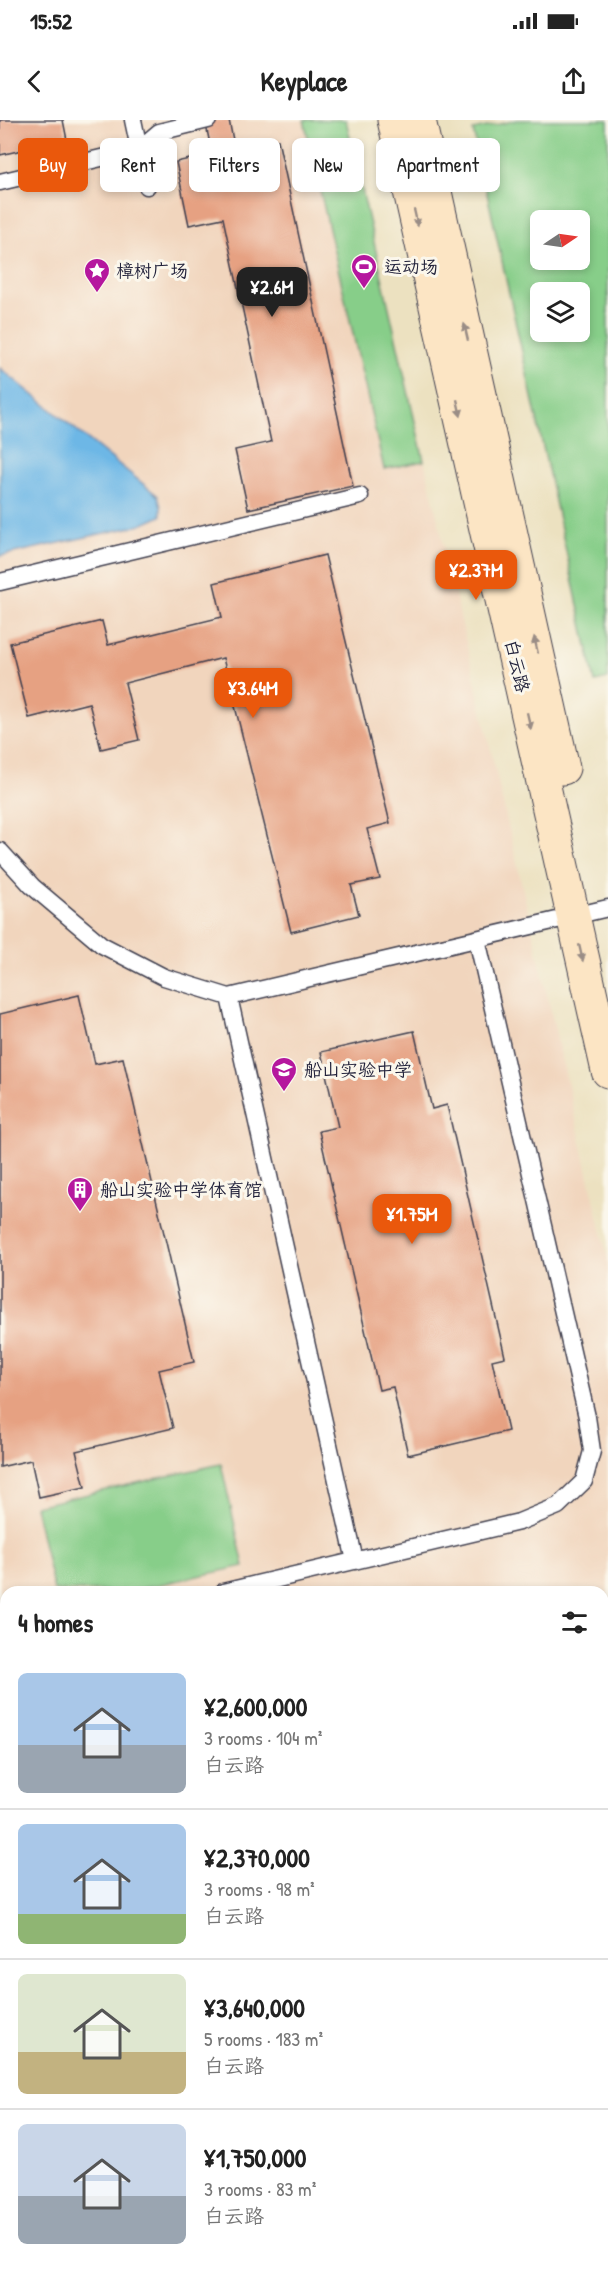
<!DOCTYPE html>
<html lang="en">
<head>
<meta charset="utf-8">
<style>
  body { margin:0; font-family:"Patrick Hand","LXGW WenKai TC",sans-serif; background:#f2f2f2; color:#222; height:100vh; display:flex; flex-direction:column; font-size:22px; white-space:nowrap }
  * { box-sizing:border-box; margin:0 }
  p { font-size:20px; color:#767676 }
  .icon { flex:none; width:33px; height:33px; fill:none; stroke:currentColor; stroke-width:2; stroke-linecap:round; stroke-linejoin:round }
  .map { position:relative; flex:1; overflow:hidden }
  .details { position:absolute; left:0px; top:1466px; width:609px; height:686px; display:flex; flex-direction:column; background:#fff; border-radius:18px 18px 0 0; box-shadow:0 3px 9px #0003 }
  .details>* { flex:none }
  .banner { position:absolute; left:18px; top:18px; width:573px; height:54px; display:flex; gap:12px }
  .needle { width:39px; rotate:77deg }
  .fabs { position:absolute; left:530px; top:90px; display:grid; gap:12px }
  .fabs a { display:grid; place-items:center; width:60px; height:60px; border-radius:9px; background:#fff; box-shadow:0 3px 9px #0003; font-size:30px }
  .price { position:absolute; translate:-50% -51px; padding:0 14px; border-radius:12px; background:#ea580c; color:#fff; font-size:20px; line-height:39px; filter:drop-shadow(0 2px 3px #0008) }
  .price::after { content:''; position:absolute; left:50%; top:36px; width:18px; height:14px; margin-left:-9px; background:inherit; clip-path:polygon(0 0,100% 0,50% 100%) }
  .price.selected { background:#222; color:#fff }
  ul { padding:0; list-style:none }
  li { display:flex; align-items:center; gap:18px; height:150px; padding:0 18px }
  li+li { border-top:2px solid #e0e0e0 }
  li span { display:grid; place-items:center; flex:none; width:168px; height:120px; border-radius:9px; color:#555 }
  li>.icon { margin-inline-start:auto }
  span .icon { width:72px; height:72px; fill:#fffc; stroke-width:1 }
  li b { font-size:26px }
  h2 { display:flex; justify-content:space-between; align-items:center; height:72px; padding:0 18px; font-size:26px }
  .pill { padding:0 21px; border-radius:9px; background:#fff; box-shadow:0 3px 9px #0003; font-size:21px; line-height:54px }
  .pill.selected { background:#ea580c; color:#fff }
  .status { display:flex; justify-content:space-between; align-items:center; height:42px; padding:0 30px; background:#fff; direction:ltr }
  .status svg { height:16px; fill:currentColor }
  header { display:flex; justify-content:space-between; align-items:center; height:78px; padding:0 18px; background:#fff; font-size:27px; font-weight:700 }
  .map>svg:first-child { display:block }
  .built { fill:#f1d5bd }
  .green { fill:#87ce89; stroke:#547862; stroke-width:1.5; fill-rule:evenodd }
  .water { fill:#6db7e6; stroke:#486c90; stroke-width:1.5 }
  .building { fill:#e6a182 }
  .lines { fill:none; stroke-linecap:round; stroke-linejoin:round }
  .lane-casing { stroke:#403f4f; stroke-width:19 }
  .secondary-casing { stroke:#403f4f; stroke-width:35 }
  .primary-casing { stroke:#403f4f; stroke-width:35 }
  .highway-casing { stroke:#403f4f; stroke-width:35 }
  .lane { stroke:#fff; stroke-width:16 }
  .secondary { stroke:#fce5c4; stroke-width:33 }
  .primary { stroke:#f8bf6c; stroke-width:33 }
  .highway { stroke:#f8bf6c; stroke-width:33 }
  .oneway { fill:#9a8d86 }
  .labels { text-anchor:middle; stroke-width:6; stroke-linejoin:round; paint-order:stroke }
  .poi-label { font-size:18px; fill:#22223b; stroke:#fbf7ec; text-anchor:start }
  .street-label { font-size:18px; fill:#22223b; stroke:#fbf7ec }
</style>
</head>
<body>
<div class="status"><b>15:52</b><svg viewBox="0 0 49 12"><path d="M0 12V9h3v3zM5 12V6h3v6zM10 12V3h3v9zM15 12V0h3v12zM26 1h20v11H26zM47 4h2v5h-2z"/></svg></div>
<header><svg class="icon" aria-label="back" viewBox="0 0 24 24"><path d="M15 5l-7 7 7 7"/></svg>Keyplace<svg class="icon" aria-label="share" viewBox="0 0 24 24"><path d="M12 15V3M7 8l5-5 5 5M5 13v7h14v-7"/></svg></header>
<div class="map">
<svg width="608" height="2150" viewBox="0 0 608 2150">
  <rect width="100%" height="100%" fill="#fbf7ec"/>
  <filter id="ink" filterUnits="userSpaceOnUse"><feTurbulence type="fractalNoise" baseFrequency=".0167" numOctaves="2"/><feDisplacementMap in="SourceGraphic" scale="12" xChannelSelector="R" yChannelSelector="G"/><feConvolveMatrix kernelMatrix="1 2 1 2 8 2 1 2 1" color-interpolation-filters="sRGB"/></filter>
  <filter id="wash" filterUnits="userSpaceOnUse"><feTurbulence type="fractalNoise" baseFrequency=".008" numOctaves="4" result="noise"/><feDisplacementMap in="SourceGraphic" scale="24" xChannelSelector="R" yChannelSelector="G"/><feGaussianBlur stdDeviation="1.35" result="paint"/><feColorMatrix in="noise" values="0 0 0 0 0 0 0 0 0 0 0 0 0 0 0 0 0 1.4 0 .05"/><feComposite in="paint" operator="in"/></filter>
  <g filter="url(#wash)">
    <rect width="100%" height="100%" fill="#ece1c0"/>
    <path class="built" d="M 0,0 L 346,0 L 608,1140 L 608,1523 L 603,1524 L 603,1472 L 6,1472 L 6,1666 L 0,1668 Z"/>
    <path class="green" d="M 304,0 L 346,0 L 424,341 L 384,349 Z
      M 517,0 L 608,0 L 608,559 L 595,562 L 473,10 ZM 579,100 L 579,140 L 540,140 L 540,100 ZM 579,172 L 579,212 L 540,212 L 540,172 Z
      M 221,1344 L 244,1446 L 130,1471 L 54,1471 L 35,1386 Z"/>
    <path class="water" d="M 0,248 L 158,376 L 161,387 L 161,396 L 141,405 L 0,436 Z"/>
    <g id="blocks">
      <path class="building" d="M 0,0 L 63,0 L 67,20 L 0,35 Z
        M 205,0 L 229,0 L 235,30 L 278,20 L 353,366 L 248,389 L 235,330 L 271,322 L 223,98 L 189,105 L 176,42 L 212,34 Z
        M 325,435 L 390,703 L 367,709 L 380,759 L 351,765 L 359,795 L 291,812 L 223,538 L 125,563 L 139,620 L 101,629 L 89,583 L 29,598 L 10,523 L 102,501 L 108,525 L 222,497 L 214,463 Z
        M 79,875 L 95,944 L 123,938 L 194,1242 L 159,1250 L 173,1308 L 76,1331 L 85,1367 L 39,1377 L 31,1340 L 0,1347 L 0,894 Z
        M 414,911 L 432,989 L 447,985 L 505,1237 L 492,1240 L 508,1311 L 408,1335 L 393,1267 L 379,1270 L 319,1011 L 338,1007 L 321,932 Z"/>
    </g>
  </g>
  <g filter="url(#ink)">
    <use href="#blocks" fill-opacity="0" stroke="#403f4f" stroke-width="1.5"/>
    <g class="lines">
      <defs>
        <path id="lane" d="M 133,0 L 147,66
          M 0,62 L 139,29 L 159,12 L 208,0
          M 0,462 L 360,376
          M 0,731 L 32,766 L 102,825 L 164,857 L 229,877 L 608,788
          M 229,877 L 355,1441
          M 223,1472 L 519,1402 L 558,1386 L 584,1361 L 592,1331 L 587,1297 L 477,819
          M 0,1523 L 6,1522"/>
        <path id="secondary" d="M 394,0 L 608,951
          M 419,0 L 563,648"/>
        <path id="primary" d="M 603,1596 L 608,1595
          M 0,1742 L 6,1741
          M 603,1760 L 608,1759
          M 0,1907 L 6,1906"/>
        <path id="highway" d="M 603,1642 L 608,1641
          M 603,1710 L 608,1708
          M 0,1794 L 6,1792
          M 0,1861 L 6,1860"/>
      </defs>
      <use href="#lane" class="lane-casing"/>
      <use href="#secondary" class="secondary-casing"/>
      <use href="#primary" class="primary-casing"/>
      <use href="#highway" class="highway-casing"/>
      <use href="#lane" class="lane"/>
      <use href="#secondary" class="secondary"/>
      <use href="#primary" class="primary"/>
      <use href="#highway" class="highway"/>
    </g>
    <defs><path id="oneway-solid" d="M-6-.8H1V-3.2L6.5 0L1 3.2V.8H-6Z" transform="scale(1.5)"/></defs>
    <g class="oneway">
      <use href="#oneway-solid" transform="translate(416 98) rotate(77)"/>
      <use href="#oneway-solid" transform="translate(466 212) rotate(-103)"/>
      <use href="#oneway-solid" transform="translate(459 288) rotate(77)"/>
      <use href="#oneway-solid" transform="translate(536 525) rotate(-103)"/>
      <use href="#oneway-solid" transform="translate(529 601) rotate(77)"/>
      <use href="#oneway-solid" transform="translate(581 833) rotate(77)"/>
    </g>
  </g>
  <defs>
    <symbol id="stadium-pin" viewBox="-11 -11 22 30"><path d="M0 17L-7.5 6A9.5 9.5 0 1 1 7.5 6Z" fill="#b5179e" stroke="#fbf7ec"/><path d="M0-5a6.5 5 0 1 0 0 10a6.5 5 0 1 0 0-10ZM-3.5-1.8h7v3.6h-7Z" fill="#fff"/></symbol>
    <symbol id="sight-pin" viewBox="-11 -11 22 30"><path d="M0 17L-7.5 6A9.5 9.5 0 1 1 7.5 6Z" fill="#b5179e" stroke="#fbf7ec"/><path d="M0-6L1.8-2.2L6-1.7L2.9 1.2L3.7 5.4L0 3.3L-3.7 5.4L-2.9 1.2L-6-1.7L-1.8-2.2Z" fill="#fff"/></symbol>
    <symbol id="school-pin" viewBox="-11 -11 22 30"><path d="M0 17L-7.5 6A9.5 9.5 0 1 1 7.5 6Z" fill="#b5179e" stroke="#fbf7ec"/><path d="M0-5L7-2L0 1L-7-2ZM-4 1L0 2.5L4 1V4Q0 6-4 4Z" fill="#fff"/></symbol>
    <symbol id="building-pin" viewBox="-11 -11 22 30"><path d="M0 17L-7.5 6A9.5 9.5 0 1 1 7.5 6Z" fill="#b5179e" stroke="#fbf7ec"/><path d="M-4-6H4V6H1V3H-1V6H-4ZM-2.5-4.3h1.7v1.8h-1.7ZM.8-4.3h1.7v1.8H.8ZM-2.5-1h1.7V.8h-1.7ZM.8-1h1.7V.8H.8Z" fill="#fff"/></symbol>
  </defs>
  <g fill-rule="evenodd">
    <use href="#stadium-pin" x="349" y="132" width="30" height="40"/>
    <use href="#sight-pin" x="82" y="136" width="30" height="40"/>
    <use href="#school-pin" x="269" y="935" width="30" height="40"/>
    <use href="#building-pin" x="65" y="1055" width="30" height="40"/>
  </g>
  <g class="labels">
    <g class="poi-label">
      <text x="384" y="153">运动场</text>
      <text x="116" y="157">樟树广场</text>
      <text x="304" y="956">船山实验中学</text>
      <text x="100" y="1076">船山实验中学体育馆</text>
    </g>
    <g class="street-label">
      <text transform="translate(517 546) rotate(77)" y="6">白云路</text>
    </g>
  </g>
</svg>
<div class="fabs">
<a><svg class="needle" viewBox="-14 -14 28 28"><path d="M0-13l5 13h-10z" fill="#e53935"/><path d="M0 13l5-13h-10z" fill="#767676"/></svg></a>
<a><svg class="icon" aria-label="layers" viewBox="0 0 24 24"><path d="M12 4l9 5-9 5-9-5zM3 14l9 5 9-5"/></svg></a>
</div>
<b class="price selected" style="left:272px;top:198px">¥2.6M</b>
<b class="price" style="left:476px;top:481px">¥2.37M</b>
<b class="price" style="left:253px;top:599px">¥3.64M</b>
<b class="price" style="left:412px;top:1125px">¥1.75M</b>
<div class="banner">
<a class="pill selected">Buy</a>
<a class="pill">Rent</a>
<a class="pill">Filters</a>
<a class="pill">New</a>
<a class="pill">Apartment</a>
</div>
<section class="details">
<h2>4 homes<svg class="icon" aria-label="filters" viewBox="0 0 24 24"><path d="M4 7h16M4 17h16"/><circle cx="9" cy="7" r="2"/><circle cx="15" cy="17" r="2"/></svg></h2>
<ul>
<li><span style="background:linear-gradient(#a9c7e8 60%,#9aa5b1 0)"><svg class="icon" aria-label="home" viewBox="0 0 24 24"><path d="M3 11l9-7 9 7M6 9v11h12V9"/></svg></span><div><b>¥2,600,000</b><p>3 rooms · 104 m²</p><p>白云路</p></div></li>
<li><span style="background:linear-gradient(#a9c7e8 75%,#8fb573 0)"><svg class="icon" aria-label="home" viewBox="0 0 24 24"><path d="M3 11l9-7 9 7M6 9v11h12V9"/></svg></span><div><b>¥2,370,000</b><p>3 rooms · 98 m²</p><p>白云路</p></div></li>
<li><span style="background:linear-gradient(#dfe7d0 65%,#c2b280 0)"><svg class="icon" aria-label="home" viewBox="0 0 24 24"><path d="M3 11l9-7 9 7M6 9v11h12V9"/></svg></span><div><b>¥3,640,000</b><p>5 rooms · 183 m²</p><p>白云路</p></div></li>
<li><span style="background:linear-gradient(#c9d6e8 60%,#9aa5b1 0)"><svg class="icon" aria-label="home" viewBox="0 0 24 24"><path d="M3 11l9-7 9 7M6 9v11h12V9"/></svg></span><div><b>¥1,750,000</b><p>3 rooms · 83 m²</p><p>白云路</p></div></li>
</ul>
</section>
</div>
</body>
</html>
